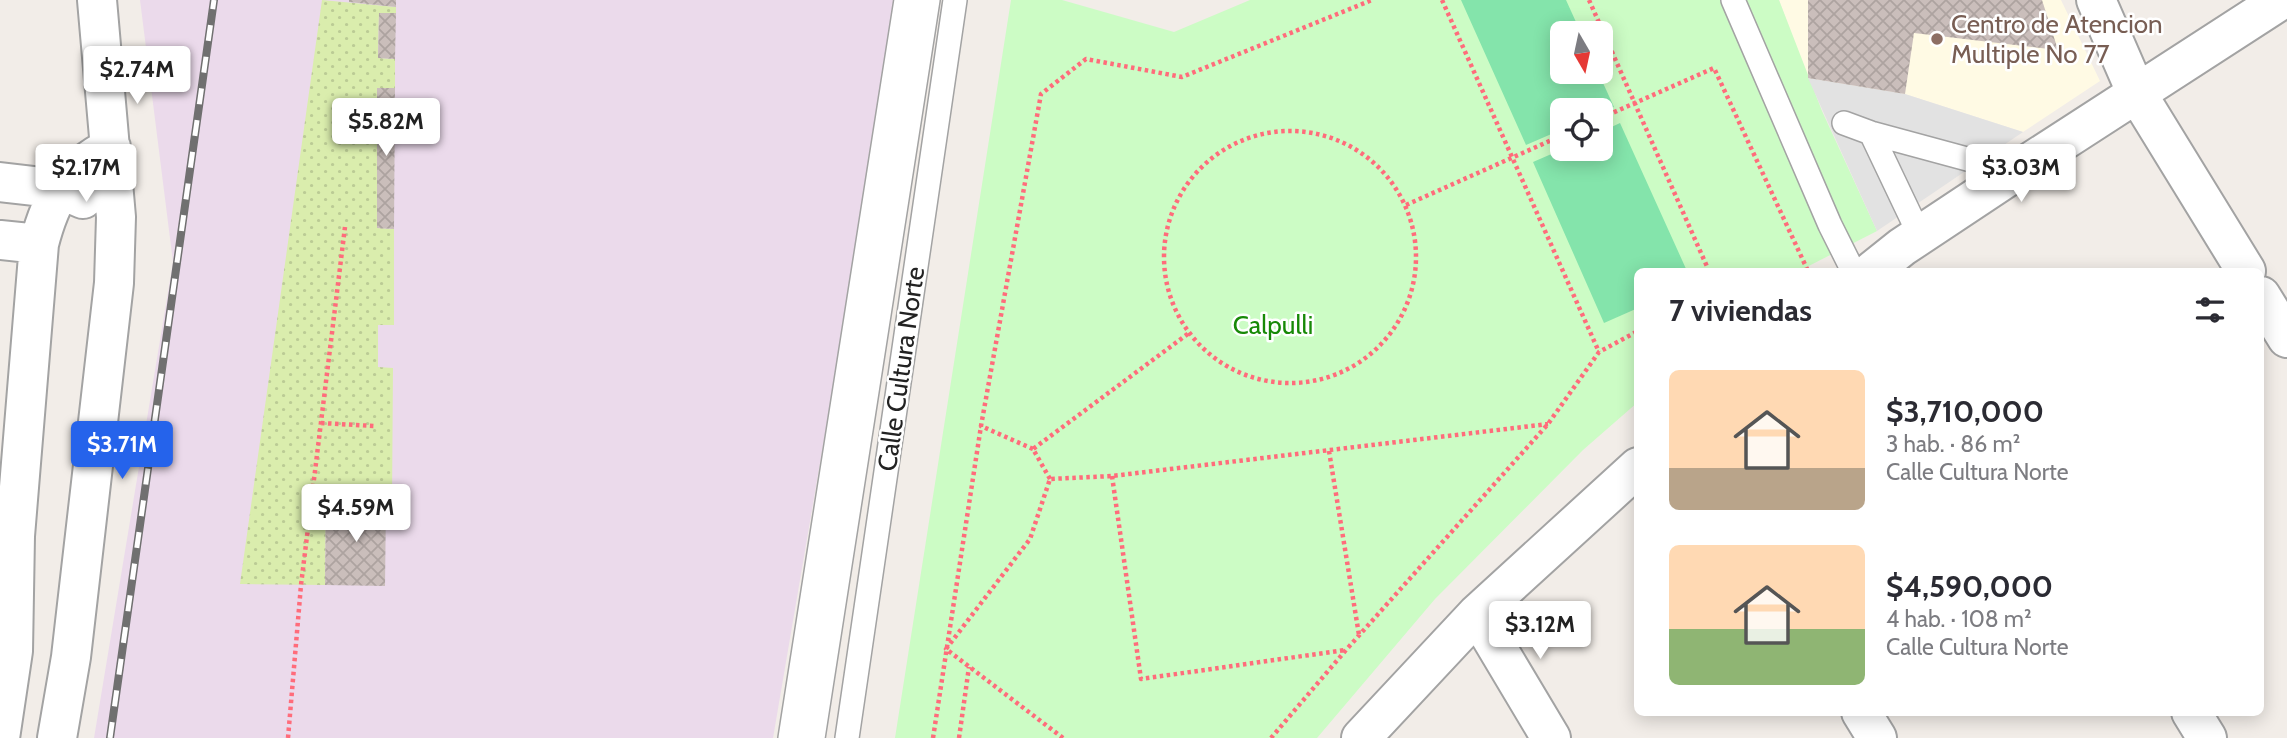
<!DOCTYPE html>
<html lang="es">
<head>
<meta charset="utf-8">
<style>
  body { margin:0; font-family:Cabin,sans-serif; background:#f7f7f7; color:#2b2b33; height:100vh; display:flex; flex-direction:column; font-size:26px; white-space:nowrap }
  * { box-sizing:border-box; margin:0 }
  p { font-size:23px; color:#7c7c81 }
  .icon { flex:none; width:38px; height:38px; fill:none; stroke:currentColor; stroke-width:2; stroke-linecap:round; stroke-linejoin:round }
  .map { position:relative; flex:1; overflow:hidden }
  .panel { position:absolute; left:1634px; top:268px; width:630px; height:448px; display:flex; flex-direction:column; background:#fff; border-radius:10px; box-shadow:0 4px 18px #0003 }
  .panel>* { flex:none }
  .needle { width:46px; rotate:171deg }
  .fabs { position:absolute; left:1550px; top:21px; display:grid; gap:14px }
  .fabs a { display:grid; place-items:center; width:63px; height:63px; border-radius:10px; background:#fff; box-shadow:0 4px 18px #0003; font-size:35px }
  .price { position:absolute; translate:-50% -60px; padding:0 16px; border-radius:7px; background:#fff; color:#222; font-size:23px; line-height:46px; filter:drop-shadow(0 2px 4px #0008) }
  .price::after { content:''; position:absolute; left:50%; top:42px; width:21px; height:16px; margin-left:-10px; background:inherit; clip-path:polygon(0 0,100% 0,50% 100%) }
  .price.on { background:#2563eb; color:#fff }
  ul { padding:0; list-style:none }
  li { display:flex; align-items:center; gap:21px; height:175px; padding:0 35px }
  li span { display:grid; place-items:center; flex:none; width:196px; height:140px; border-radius:10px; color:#555 }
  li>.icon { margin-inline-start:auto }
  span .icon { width:84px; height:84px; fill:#fffc; stroke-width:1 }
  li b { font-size:30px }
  h2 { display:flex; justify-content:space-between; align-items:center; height:84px; padding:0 35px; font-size:30px }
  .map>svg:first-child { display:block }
  .education { fill:#fffae4 }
  .railway { fill:#ebdaeb }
  .grass { fill:url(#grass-dots) }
  .park { fill:#ccfcc5; fill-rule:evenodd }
  .pitch { fill:#84e4ab }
  .parking { fill:#e2e2e2 }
  .building { fill:url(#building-cross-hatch) }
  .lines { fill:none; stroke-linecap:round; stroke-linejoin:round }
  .lane-casing { stroke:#a3a3a3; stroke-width:26 }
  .street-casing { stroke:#a3a3a3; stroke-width:42 }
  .path { stroke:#ff6c7b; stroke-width:4.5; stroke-dasharray:3.5 3.5; stroke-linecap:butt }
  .lane { stroke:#fff; stroke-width:23 }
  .street { stroke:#fff; stroke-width:38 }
  .rail-casing { stroke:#707070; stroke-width:8 }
  .rail { stroke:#fff; stroke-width:5; stroke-dasharray:16; stroke-linecap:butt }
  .education-dot { fill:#8d6e63; stroke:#fff; stroke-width:2.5 }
  .labels { text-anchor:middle; stroke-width:5; stroke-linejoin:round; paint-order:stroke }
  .education-label { font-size:26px; fill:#785e54; stroke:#fff; text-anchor:start }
  .park-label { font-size:26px; fill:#178907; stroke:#fff }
  .street-label { font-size:26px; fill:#222; stroke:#fff }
</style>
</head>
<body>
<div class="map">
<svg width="2287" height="738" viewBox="0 0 2287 738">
  <defs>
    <pattern id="grass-dots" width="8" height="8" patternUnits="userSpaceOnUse" patternTransform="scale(1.75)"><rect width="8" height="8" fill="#daedad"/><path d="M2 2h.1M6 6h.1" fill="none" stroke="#bbcb95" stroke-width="1.8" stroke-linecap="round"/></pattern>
    <pattern id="building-cross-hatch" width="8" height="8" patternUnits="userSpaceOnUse" patternTransform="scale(1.75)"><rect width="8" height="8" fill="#cabebb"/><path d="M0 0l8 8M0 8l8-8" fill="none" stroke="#ada3a0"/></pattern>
  </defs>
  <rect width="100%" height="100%" fill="#f2ede8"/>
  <path class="education" d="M 1779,0 L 2061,0 L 2100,81 L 2023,132 L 1905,94 L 1808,78 Z"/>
  <path class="railway" d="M 140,0 L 899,0 L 773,738 L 94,738 L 173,262 Z"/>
  <path class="grass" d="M 322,0 L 396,7 L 396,13 L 379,13 L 378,58 L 395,59 L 395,88 L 377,88 L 377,228 L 394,229 L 394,325 L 378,325 L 378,367 L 393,368 L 392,504 L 326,503 L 325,585 L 240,584 Z"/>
  <path class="park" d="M 1011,0 L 1062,0 L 1174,32 L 1250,0 L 1779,0 L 1822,111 L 1877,231 L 1799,271 L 1638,271 L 1638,402 L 1583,450 L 1435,599 L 1317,738 L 895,738 ZM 1563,33 L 1601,33 L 1601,72 L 1563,72 ZM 1563,110 L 1601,110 L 1601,149 L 1563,149 Z"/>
  <path class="pitch" d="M 1461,0 L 1566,0 L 1581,33 L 1563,33 L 1563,72 L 1598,72 L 1614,107 L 1601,112 L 1601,110 L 1563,110 L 1563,129 L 1526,145 Z
    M 1620,123 L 1687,271 L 1638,271 L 1638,308 L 1604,323 L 1533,162 L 1563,149 L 1601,149 L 1601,132 Z"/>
  <path class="parking" d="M 1808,78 L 1905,94 L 2023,132 L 1877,231 Z"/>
  <path class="building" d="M 349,0 L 396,0 L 396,7 L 349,2 Z
    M 1808,0 L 2042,0 L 2058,50 L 1914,33 L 1905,94 L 1808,78 Z
    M 379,13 L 396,13 L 395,59 L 378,58 Z
    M 377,88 L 395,88 L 394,229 L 377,228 Z
    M 326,502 L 386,503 L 385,586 L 325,585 Z"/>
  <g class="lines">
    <defs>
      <path id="lane" d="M 1733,0 L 1830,225 L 1853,271
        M 1844,123 L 1871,133 L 2015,172
        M 1871,133 L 1920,236
        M 790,738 L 906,0
        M 813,738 L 928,0
        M 847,738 L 955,0"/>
      <path id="street" d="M 2096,0 L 2136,92 L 2246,271
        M 0,182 L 60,189 L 83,199
        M 0,240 L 39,244
        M 1872,271 L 1902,247 L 2015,172 L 2281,0
        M 2261,296 L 2287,338
        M 1477,614 L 1551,738
        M 1861,712 L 1877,738
        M 2191,712 L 2207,738
        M 0,738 L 13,651 L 15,536 L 39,244 C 51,197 67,170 111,147
        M 57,738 L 71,657 L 114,283 L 116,217 L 97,0
        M 1361,738 L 1477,614 L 1638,467"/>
    </defs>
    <use href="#lane" class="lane-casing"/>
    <use href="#street" class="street-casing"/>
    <path class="path" d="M 1442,0 L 1599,352
      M 1589,0 L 1709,271
      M 1601,118 L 1714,68 L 1808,271
      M1164 257a126 126 0 1 1 252 0a126 126 0 1 1-252 0Z
      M 1406,205 L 1563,135
      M 321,423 L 374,426
      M 1033,449 L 981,426 L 1041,94 L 1086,59 L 1182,77 L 1372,0
      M 1329,451 L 1359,635
      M 1112,476 L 1141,679 L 1345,650
      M 1050,479 L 1033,449 L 1189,333
      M 288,738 L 301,585 L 345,227
      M 933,738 L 981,426
      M 959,738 L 969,667
      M 1063,738 L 946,649 L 1030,539 L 1050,479 L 1112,476 L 1548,424
      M 1271,738 L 1346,650 L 1548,424 L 1599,352 L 1638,331"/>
    <use href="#lane" class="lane"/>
    <use href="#street" class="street"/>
    <defs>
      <path id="rail" d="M 110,738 L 214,0"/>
    </defs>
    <use href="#rail" class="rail-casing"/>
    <use href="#rail" class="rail"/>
  </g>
  <circle class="education-dot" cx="1937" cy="39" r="7"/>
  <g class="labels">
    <g class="education-label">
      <text x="1951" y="33">Centro de Atencion<tspan x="1951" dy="30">Multiple No 77</tspan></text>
    </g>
    <g class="park-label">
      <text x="1273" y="334">Calpulli</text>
    </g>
    <g class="street-label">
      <text transform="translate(901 369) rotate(-82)" y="9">Calle Cultura Norte</text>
    </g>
  </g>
</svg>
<div class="fabs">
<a><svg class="needle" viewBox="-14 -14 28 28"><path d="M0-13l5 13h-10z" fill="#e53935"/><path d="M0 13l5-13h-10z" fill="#7c7c81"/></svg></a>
<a><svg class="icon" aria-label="locate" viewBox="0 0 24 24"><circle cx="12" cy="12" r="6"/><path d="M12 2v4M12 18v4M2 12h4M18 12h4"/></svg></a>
</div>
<b class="price" style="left:137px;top:106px">$2.74M</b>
<b class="price" style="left:386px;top:158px">$5.82M</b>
<b class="price" style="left:86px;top:204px">$2.17M</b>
<b class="price" style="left:2021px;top:204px">$3.03M</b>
<b class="price on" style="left:122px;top:481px">$3.71M</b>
<b class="price" style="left:356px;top:544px">$4.59M</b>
<b class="price" style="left:1540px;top:661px">$3.12M</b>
<section class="panel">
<h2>7 viviendas<svg class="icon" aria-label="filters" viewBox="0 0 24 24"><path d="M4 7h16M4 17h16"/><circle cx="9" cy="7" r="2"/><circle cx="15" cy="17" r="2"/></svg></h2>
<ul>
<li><span style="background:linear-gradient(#ffd9b3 70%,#b9a48a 0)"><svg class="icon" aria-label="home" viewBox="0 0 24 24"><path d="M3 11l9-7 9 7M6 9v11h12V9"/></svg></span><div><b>$3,710,000</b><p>3 hab. · 86 m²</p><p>Calle Cultura Norte</p></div></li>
<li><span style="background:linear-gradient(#ffd9b3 60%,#8fb573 0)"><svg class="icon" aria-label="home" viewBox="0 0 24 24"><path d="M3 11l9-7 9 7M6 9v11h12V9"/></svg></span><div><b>$4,590,000</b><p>4 hab. · 108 m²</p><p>Calle Cultura Norte</p></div></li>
</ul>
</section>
</div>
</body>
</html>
